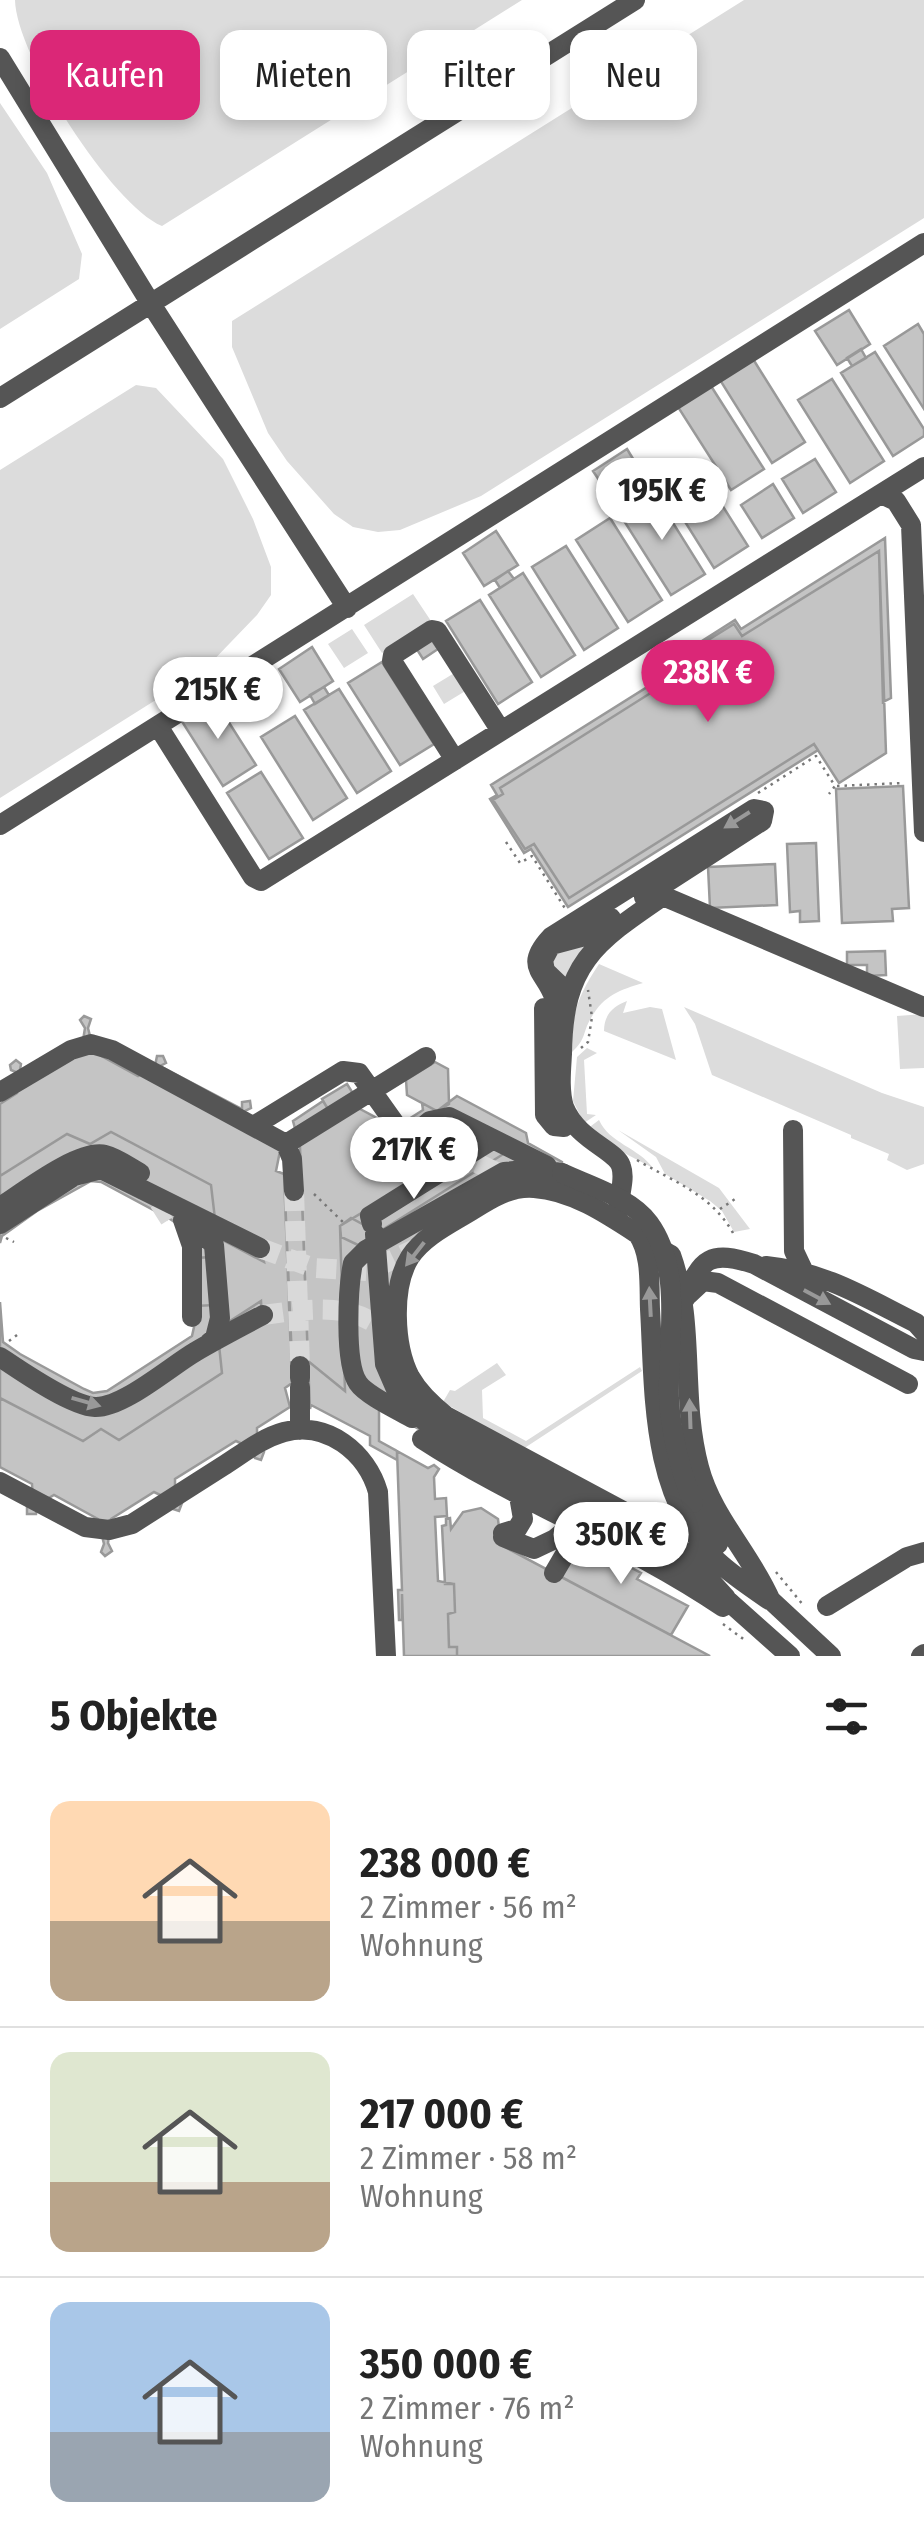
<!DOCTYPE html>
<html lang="de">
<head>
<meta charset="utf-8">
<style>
  body { margin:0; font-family:"Fira Sans Condensed",sans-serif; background:#f2f2f2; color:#222; height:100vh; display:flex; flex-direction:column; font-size:38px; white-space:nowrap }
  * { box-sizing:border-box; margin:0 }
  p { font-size:32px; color:#767676 }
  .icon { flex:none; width:55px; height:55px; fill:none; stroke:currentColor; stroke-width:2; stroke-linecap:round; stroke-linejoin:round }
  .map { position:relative; height:1656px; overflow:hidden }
  .drawer { display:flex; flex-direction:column; background:#fff; flex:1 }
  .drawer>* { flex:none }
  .top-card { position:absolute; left:30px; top:30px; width:865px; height:90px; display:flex; gap:20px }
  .price { position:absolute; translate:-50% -85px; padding:0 22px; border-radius:35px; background:#fff; color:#222; font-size:32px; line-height:65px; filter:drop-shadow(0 2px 5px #0008) }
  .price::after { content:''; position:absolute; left:50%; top:60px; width:30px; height:22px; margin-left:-15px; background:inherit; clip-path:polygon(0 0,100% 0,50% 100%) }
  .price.selected { background:#db2777; color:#fff }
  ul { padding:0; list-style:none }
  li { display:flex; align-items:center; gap:30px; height:250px; padding:0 50px }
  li+li { border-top:2px solid #e0e0e0 }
  li span { display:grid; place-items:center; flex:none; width:280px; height:200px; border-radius:20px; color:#555 }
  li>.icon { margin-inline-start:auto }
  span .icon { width:120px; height:120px; fill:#fffc; stroke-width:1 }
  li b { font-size:42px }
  h2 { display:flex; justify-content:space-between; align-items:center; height:120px; padding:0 50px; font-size:42px }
  .tag { padding:0 35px; border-radius:20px; background:#fff; box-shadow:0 5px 15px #0003; font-size:35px; line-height:90px }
  .tag.selected { background:#db2777; color:#fff }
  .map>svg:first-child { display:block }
  .green { fill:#dcdcdc }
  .building { fill:#c4c4c4; stroke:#999; stroke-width:2.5 }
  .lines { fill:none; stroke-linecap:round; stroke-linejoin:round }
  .minor-tunnel { stroke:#d9d9d9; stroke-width:20; stroke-dasharray:20 10; stroke-linecap:butt }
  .path { stroke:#777; stroke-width:2.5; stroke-dasharray:2.5 5; stroke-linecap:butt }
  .minor { stroke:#555; stroke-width:20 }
  .minor-bridge { stroke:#555; stroke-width:20 }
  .oneway { fill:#999 }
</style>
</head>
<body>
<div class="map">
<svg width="924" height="1656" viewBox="0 0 924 1656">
  <rect width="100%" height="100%" fill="#fff"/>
  <path class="green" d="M 15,0 L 522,0 L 162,226 C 112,205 16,55 15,0 Z
    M 744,0 L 924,0 L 924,218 L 481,496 L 400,530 L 378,532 L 353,527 L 334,514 L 287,461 L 268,433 L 232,347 L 232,321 Z
    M 0,103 L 47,173 L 82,254 L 79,279 L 0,329 Z
    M 136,385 L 156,388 L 223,459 L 253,519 L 271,567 L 271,595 L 257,615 L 205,669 L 0,798 L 0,470 Z
    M 413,594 L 431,621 L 382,653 L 364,625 Z
    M 352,629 L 368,653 L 344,668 L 328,644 Z
    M 456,672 L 467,690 L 444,704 L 433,686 Z
    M 583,940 L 586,949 L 569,982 L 555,974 L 551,953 Z
    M 599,964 L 643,983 C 620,990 604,995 591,1018 C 582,1033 587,1038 572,1052 C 570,1015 579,994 599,964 Z
    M 627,1001 L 623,1013 L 650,1007 L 662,1009 L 676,1060 L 604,1031 C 604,1015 613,1006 627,1001 Z
    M 684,1007 L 882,1093 L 924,1107 L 924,1164 L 907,1170 L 887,1160 L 889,1154 L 851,1138 L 851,1135 L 712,1075 L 695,1024 Z
    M 924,1014 L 924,1068 L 900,1069 L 897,1016 Z
    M 587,1048 L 597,1053 L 584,1060 L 587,1114 L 596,1115 L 584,1123 L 573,1101 L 577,1057 Z
    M 599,1120 C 609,1143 639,1148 653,1168 L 601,1141 L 587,1129 Z
    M 618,1130 L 719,1188 L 750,1229 L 734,1232 L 722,1211 L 710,1201 L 665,1174 L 656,1157 Z
    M 497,1363 L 506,1375 L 482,1390 L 483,1418 L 526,1441 L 640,1367 L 642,1371 L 523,1449 L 443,1402 L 450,1390 L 455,1391 Z"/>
  <path class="building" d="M 849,310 L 870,344 L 837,365 L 815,331 Z
    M 918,324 L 924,334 L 924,409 L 884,346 Z
    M 861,349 L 866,358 L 852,366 L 847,358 Z
    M 875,352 L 924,429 L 924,436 L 893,456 L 841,373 Z
    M 753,359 L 805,442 L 772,463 L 720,380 Z
    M 832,379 L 884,461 L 850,483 L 798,400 Z
    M 711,386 L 764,469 L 731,490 L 678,407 Z
    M 627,449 L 648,483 L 615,504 L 593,471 Z
    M 815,459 L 836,492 L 803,513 L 782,479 Z
    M 696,464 L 748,546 L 714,568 L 662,485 Z
    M 773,484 L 794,518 L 762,538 L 741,505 Z
    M 639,489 L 644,497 L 630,506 L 625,498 Z
    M 653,491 L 705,574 L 671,595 L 619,513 Z
    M 610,518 L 662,600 L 628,622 L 576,540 Z
    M 496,531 L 518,565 L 484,586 L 463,553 Z
    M 885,538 L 891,698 L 883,702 L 879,551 L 742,636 L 734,624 L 668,665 L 676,677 L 500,788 L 503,794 L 493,800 L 525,849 L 534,844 L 569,898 L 814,744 L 818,750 L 568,907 L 531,849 L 524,853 L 490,799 L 497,795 L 491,785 L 671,672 L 666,664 L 735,620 L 741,629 Z
    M 566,546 L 618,628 L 584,650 L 532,567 Z
    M 879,551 L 886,753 L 839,783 L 814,744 L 569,898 L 534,844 L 525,849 L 493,800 L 503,794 L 500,788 L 676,677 L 668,665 L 734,624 L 742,636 Z
    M 508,571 L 514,579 L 500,588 L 495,580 Z
    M 523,573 L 575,655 L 541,677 L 489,595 Z
    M 480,600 L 532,682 L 498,704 L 446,621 Z
    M 431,639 L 438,649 L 423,659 L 416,648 Z
    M 312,647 L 333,681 L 300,702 L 279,669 Z
    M 382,662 L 434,744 L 400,765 L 348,683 Z
    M 324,687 L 329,695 L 315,704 L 310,695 Z
    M 339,689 L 391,771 L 357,793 L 304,710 Z
    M 214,699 L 256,765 L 223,786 L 181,720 Z
    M 295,716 L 347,798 L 313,820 L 261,737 Z
    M 261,772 L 303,838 L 269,859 L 227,793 Z
    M 903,786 L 909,908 L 892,909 L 893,921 L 842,923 L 836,789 Z
    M 816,843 L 819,921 L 800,922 L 800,911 L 790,912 L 787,844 Z
    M 775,864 L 777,905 L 710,908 L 708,867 Z
    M 885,951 L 886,975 L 867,976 L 867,965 L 847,965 L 847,952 Z
    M 84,1016 L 91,1019 L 88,1028 L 94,1052 L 138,1076 L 155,1066 L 157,1056 L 163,1056 L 166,1063 L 160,1066 L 242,1109 L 242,1102 L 250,1101 L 251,1108 L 245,1111 L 280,1151 L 276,1171 L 284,1174 L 292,1383 L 285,1388 L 290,1407 L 257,1428 L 257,1447 L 264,1452 L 261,1460 L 255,1458 L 253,1449 L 236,1441 L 175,1479 L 175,1499 L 182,1503 L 179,1511 L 173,1509 L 171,1500 L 154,1492 L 111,1519 L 108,1543 L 112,1551 L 105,1556 L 101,1552 L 104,1544 L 98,1519 L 54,1495 L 37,1505 L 36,1514 L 27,1514 L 27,1507 L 33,1503 L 32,1484 L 0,1467 L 0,1398 L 83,1441 L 101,1429 L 119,1440 L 222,1373 L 219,1345 L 262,1320 L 261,1301 L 216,1330 L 216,1305 L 194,1306 L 191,1258 L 216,1257 L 215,1236 L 264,1262 L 259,1239 L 215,1219 L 211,1185 L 111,1132 L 90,1144 L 67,1134 L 0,1176 L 0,1104 L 17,1093 L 16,1072 L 11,1070 L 10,1065 L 16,1060 L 21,1064 L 20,1070 L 81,1053 L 85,1028 L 80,1020 Z
    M 435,1062 L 448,1069 L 449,1104 L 437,1111 L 407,1095 L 406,1080 Z
    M 347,1084 L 354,1095 L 329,1111 L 322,1099 Z
    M 457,1096 L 526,1133 L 528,1143 L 562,1162 L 563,1186 L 495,1186 L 422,1230 L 403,1252 L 407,1393 L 419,1429 L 379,1407 L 379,1441 L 397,1451 L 397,1460 L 370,1445 L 370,1436 L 311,1405 L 310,1409 L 308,1361 L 345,1391 L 340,1226 L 421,1177 L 420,1141 L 395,1128 L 423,1110 L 422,1103 L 437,1111 Z
    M 323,1101 L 328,1109 L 360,1109 L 420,1141 L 421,1177 L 340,1226 L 345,1391 L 308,1361 L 300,1147 L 293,1121 Z
    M 111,1132 L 211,1185 L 215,1219 L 259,1239 L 264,1262 L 215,1236 L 216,1257 L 191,1258 L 194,1306 L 216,1305 L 216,1330 L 261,1301 L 262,1320 L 219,1345 L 222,1373 L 119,1440 L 101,1429 L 83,1441 L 0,1398 L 0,1302 L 3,1342 L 20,1354 L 84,1389 L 93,1393 L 107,1391 L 192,1336 L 196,1318 L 188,1317 L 184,1238 L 179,1225 L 170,1219 L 101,1182 L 91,1181 L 37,1211 L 2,1236 L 0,1243 L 0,1176 L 67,1134 L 90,1144 Z
    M 494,1148 L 505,1153 L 358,1245 L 341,1237 L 340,1226 L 351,1218 L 368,1227 Z
    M 294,1191 L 302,1196 L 308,1361 L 300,1366 L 292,1361 L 285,1196 Z
    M 397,1451 L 428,1468 L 434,1465 L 439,1469 L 434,1477 L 435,1499 L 446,1498 L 447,1516 L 435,1517 L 438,1581 L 454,1584 L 455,1612 L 448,1614 L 449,1647 L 457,1647 L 457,1656 L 404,1656 L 402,1594 L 402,1620 L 399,1620 L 398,1590 L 402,1590 Z
    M 481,1508 L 498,1519 L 501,1545 L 710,1656 L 457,1656 L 457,1647 L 449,1647 L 448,1614 L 455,1612 L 454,1584 L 445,1584 L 442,1526 L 446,1525 L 446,1519 L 450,1518 L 451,1529 L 463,1512 Z
    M 579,1540 L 641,1573 L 637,1579 L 688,1606 L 671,1635 L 558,1575 Z"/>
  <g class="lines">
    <path class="minor-tunnel" d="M 396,1125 L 513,1180
      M 294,1191 L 300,1366
      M 156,1216 L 167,1209 L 184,1220
      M 260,1248 L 314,1268 L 368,1271 L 417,1248
      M 263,1315 C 310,1309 355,1300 392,1337"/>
    <path class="path" d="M 837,786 L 903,783
      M 758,793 L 816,756 L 835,786 L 829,794
      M 506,842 L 520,863 L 532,856 L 566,910
      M 581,1048 L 588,1042 L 592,1017 L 588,990
      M 637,1160 C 674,1182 711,1194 733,1233
      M 314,1194 L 344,1223
      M 720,1209 L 735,1199
      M 6,1238 L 14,1242
      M 9,1341 L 17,1335
      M 776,1572 L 804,1606
      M 723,1624 L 746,1641"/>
    <path class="minor" d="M 0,58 L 151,304 L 347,608
      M 0,398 L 635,0
      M 881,494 L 896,501 L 911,525 L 924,832
      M 158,726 L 253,877 L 261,881 L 924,467
      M 455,760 L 392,661 L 393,655 L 432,630 L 437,631 L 501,731
      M 0,825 L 924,243
      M 569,994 L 545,971 L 543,960 L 551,945 L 581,937 L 611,918
      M 544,1008 L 545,1115 L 554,1126 L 564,1127
      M 556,1022 C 556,1014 556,1004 554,997 C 545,971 523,967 551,937 L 754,809 L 764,811 L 762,821 L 644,897
      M 0,1092 L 71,1050 L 91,1044 L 112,1050 L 286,1144 L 426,1057
      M 255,1125 L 343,1071 L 359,1073 L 396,1125
      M 793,1130 L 794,1251 L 803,1270
      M 286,1144 L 292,1159 L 294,1191
      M 417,1148 L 457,1121
      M 418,1169 L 474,1131
      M 418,1186 L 492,1140
      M 0,1207 C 22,1193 80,1148 105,1155 C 117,1158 129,1167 140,1173
      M 619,1211 C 618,1196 626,1180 621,1166 C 616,1150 577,1140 564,1107 C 559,1091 561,1071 562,1054 C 563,964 594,943 663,896 L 924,1007
      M 183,1220 L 192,1246 L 192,1317
      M 191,1221 L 214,1245 L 220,1318 L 215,1338 L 209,1343
      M 0,1224 L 74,1176 L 101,1169 L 260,1248
      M 372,1224 L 370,1216 L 418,1186 L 418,1131 L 430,1121 L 449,1117 L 547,1166
      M 637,1233 C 652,1254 649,1285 650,1309 C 655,1394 650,1492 714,1558 C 730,1574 751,1587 769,1600
      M 375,1234 L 385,1364 L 395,1387 L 406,1404 L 426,1422 L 458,1441 L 605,1517 L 686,1567
      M 766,1266 C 825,1272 864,1297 916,1323 L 924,1332
      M 688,1295 L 703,1281 L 718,1283 L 908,1384
      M 685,1299 C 701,1257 711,1250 754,1264 L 914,1349 L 924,1351
      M 0,1357 C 21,1371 71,1406 95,1407 C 123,1408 171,1366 195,1352 C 217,1339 240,1327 263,1315
      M 300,1378 L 300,1366
      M 412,1418 C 398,1410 366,1395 358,1383 C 344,1363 348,1287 353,1263 L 366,1250 L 504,1172 L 537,1169 L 562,1173
      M 300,1430 L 300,1387
      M 422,1439 C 519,1502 627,1542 723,1607
      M 0,1482 L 85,1527 L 109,1530 L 132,1524 C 163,1504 193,1485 223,1466 C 242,1454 262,1438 284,1432 C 327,1420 367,1453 378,1492 L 386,1656
      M 693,1503 L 718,1544
      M 503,1533 L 517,1529 L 523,1519 L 519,1496
      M 503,1537 L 534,1549 L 555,1539 L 574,1523
      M 554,1573 L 581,1527
      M 717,1591 L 790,1656
      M 761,1591 L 831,1656
      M 726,1598 L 685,1553 L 653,1527 L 446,1416 C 432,1405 419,1393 410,1377 C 394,1346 391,1287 410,1257 C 424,1236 450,1224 471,1211 C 490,1199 510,1186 534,1188 C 584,1191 630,1232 671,1255 C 696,1324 680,1397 699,1467 C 712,1517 751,1554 771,1601
      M 827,1606 L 907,1557 L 924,1552
      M 921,1656 L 924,1654"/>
    <path class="minor-bridge" d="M 562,1173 C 590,1186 631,1198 649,1223 C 684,1271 667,1342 669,1398 C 671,1435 680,1469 693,1503"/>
  </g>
  <defs><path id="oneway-solid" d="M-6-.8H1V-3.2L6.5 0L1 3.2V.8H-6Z" transform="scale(2.5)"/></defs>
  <g class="oneway">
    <use href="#oneway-solid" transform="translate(737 820) rotate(148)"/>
    <use href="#oneway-solid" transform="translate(415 1254) rotate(128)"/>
    <use href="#oneway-solid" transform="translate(817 1297) rotate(28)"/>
    <use href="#oneway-solid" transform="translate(650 1302) rotate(-93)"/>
    <use href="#oneway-solid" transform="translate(86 1402) rotate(16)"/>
    <use href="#oneway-solid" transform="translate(690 1414) rotate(-92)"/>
  </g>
</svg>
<b class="price" style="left:662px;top:543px">195K €</b>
<b class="price selected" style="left:708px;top:725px">238K €</b>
<b class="price" style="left:218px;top:742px">215K €</b>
<b class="price" style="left:414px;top:1202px">217K €</b>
<b class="price" style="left:621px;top:1587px">350K €</b>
<div class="top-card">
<a class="tag selected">Kaufen</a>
<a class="tag">Mieten</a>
<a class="tag">Filter</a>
<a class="tag">Neu</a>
</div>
</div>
<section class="drawer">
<h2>5 Objekte<svg class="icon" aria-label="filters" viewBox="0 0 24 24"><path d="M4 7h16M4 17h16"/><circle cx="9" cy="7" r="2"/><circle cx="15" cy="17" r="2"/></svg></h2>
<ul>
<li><span style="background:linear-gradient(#ffd9b3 60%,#b9a48a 0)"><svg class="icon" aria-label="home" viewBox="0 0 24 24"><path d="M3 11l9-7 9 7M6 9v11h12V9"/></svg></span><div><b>238 000 €</b><p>2 Zimmer · 56 m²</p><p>Wohnung</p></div></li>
<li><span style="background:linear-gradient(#dfe7d0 65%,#b9a48a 0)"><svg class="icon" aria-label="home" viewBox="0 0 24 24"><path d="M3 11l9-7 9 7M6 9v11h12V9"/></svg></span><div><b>217 000 €</b><p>2 Zimmer · 58 m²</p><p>Wohnung</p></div></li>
<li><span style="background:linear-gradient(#a9c7e8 65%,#9aa5b1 0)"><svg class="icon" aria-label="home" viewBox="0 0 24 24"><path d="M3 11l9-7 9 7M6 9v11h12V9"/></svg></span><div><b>350 000 €</b><p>2 Zimmer · 76 m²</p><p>Wohnung</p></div></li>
</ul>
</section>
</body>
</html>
